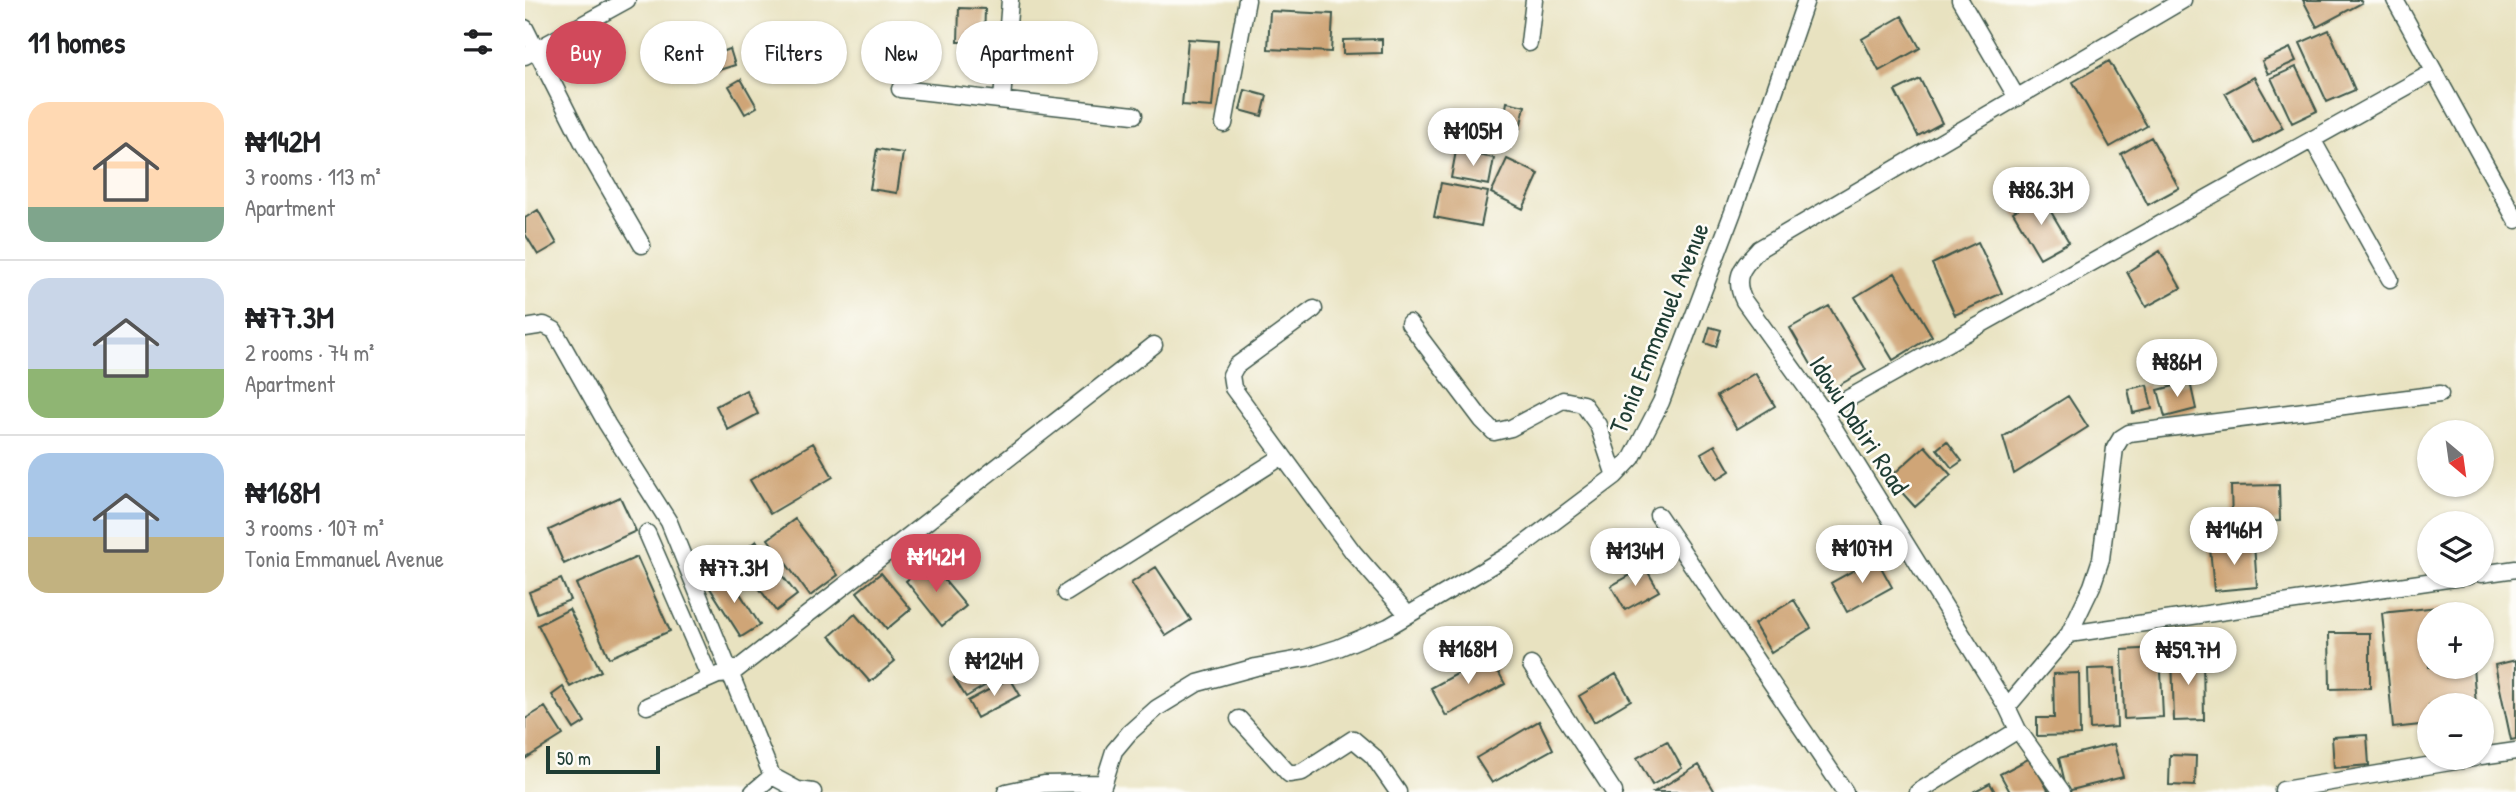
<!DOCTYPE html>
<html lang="en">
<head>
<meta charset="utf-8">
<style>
  body { margin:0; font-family:"Patrick Hand",sans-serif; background:#f6f6f6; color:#202124; height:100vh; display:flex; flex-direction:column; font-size:26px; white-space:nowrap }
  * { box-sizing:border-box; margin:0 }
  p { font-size:23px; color:#757577 }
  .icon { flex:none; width:38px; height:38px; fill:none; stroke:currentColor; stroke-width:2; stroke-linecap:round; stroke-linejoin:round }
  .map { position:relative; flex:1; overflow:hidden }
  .sheet { display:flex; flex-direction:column; background:#fff; width:525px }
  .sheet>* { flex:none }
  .guide { position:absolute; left:21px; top:21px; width:665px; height:63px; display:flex; gap:14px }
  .needle { width:46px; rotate:151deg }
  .controls { position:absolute; left:1892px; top:420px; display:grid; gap:14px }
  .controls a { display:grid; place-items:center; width:77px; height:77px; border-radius:50%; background:#fff; box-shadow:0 2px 5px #0004; font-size:35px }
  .scale { position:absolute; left:21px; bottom:18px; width:114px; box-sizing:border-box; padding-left:7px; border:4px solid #1f3d34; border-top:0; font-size:19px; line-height:24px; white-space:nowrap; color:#1f3d34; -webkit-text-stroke:5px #fdfcf7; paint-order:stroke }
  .price { position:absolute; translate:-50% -60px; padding:0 16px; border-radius:24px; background:#fff; color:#222; font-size:23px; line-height:46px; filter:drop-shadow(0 2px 4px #0008) }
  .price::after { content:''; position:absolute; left:50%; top:42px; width:21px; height:16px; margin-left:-10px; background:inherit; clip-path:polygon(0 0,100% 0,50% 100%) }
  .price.selected { background:#d1495b; color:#fff }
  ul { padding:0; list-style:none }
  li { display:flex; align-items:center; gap:21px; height:175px; padding:0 28px }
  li+li { border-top:2px solid #e0e0e0 }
  li span { display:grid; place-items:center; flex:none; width:196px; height:140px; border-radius:21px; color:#555 }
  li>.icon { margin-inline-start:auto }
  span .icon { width:84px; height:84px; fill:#fffc; stroke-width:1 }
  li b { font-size:30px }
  h2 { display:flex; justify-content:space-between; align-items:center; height:84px; padding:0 28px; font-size:30px }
  .pill { padding:0 24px; border-radius:32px; background:#fff; box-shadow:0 2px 5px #0004; font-size:24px; line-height:63px }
  .pill.selected { background:#d1495b; color:#fff }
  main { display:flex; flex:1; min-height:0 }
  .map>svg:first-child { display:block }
  .building { fill:#cfa577 }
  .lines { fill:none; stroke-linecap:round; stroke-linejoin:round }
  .minor-casing { stroke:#3d5649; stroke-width:19 }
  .minor { stroke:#fff; stroke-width:16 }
  .labels { text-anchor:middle; stroke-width:5; stroke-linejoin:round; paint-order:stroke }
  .street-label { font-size:26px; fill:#1f3d34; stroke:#fdfcf7 }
</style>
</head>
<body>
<main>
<section class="sheet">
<h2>11 homes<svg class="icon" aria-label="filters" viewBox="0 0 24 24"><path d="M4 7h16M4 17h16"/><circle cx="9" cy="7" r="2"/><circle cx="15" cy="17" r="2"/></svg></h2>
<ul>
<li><span style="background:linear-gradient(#ffd9b3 75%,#7fa58c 0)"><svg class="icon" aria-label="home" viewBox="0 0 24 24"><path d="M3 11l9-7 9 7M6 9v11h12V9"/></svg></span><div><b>₦142M</b><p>3 rooms · 113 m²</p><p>Apartment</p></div></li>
<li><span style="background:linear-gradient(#c9d6e8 65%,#8fb573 0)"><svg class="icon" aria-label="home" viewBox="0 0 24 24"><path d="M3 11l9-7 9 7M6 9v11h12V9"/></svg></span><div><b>₦77.3M</b><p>2 rooms · 74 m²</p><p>Apartment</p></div></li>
<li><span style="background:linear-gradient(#a9c7e8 60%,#c2b280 0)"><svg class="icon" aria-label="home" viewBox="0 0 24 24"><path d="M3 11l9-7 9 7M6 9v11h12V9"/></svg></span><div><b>₦168M</b><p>3 rooms · 107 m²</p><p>Tonia Emmanuel Avenue</p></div></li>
</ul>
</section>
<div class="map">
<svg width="1991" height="792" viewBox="0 0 1991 792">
  <rect width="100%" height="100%" fill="#fdfcf7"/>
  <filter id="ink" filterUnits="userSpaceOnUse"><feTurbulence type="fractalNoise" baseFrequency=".0143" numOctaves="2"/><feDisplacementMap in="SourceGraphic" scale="14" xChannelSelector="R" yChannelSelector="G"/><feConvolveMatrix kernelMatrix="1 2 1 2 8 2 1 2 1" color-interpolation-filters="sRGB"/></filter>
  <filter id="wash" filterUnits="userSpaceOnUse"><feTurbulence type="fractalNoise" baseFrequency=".00686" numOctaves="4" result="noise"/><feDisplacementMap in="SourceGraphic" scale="28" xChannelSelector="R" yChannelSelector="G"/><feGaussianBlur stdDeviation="1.57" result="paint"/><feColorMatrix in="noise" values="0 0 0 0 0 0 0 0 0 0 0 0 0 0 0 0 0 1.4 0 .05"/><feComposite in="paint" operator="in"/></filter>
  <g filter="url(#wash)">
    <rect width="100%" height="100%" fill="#e8e2c0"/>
    <g id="blocks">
      <path class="building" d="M 1778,0 L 1835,0 L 1837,3 L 1792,27 Z
        M 434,8 L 460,9 L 459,42 L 433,42 Z
        M 745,11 L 808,14 L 806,52 L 743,49 Z
        M 1377,16 L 1395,48 L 1354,71 L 1337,39 Z
        M 1804,30 L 1830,90 L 1802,102 L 1775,43 Z
        M 663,39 L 693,41 L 687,107 L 657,105 Z
        M 857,39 L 857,53 L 818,54 L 818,40 Z
        M 1765,48 L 1771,61 L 1743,74 L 1737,61 Z
        M 205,49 L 210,65 L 191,71 L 186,55 Z
        M 1584,61 L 1622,126 L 1585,147 L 1548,82 Z
        M 1771,67 L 1792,111 L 1767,123 L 1746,78 Z
        M 1729,77 L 1758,128 L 1729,144 L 1700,93 Z
        M 216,79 L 232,107 L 220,114 L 204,86 Z
        M 1395,79 L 1417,123 L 1393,136 L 1370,91 Z
        M 720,90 L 742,96 L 737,116 L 715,110 Z
        M 982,102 L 1000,106 L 995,128 L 978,125 Z
        M 1626,137 L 1654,188 L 1623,205 L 1596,154 Z
        M 352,149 L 378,153 L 372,193 L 345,189 Z
        M 931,151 L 969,158 L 964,185 L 926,178 Z
        M 982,159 L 1014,174 L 998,209 L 966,193 Z
        M 916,183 L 963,192 L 956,226 L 909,217 Z
        M 1516,195 L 1544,242 L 1515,258 L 1488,212 Z
        M 13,210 L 32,244 L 13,255 L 0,234 L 0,218 Z
        M 1453,242 L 1477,293 L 1430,315 L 1407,264 Z
        M 1635,251 L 1656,288 L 1621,307 L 1602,272 Z
        M 1370,273 L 1407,336 L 1368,360 L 1330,297 Z
        M 1304,306 L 1341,370 L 1302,392 L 1265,328 Z
        M 1185,327 L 1196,330 L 1191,347 L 1180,343 Z
        M 1230,373 L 1250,406 L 1212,429 L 1192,396 Z
        M 1665,382 L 1671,409 L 1640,417 L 1633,390 Z
        M 1622,385 L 1627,409 L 1608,413 L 1603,389 Z
        M 221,390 L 233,414 L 203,430 L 191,406 Z
        M 1543,396 L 1563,427 L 1489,474 L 1478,437 Z
        M 1422,441 L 1437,461 L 1427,468 L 1412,449 Z
        M 288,443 L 308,477 L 245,514 L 225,480 Z
        M 1190,445 L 1205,471 L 1192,479 L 1176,453 Z
        M 1400,446 L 1426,475 L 1390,507 L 1364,478 Z
        M 1754,485 L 1755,521 L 1707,522 L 1706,486 Z
        M 95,497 L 111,531 L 39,564 L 24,530 Z
        M 270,519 L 313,575 L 285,596 L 243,539 Z
        M 1702,519 L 1708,533 L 1675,537 L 1674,523 Z
        M 231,541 L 272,595 L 251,611 L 211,557 Z
        M 1729,544 L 1732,587 L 1689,591 L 1685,548 Z
        M 112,557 L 145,631 L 84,658 L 51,584 Z
        M 1351,558 L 1367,587 L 1322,612 L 1306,583 Z
        M 404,562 L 441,606 L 417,626 L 381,581 Z
        M 631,567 L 666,620 L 641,636 L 606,583 Z
        M 1120,567 L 1134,591 L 1100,610 L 1086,586 Z
        M 202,573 L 235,625 L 216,637 L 183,585 Z
        M 356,573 L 386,609 L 362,629 L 332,592 Z
        M 36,579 L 45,600 L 12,613 L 4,592 Z
        M 1269,600 L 1286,628 L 1246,653 L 1229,624 Z
        M 1941,604 L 1942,614 L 1904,614 L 1904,667 L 1948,667 L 1951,705 L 1904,705 L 1904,724 L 1868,728 L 1857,613 Z
        M 44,609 L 76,671 L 45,687 L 13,625 Z
        M 330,614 L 370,661 L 345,682 L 305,636 Z
        M 1804,633 L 1845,633 L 1845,688 L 1805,689 Z
        M 1635,648 L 1638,717 L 1599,719 L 1597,650 Z
        M 470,654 L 481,673 L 441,697 L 429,678 Z
        M 1678,654 L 1679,720 L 1649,721 L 1647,655 Z
        M 965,656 L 980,684 L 921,716 L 906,688 Z
        M 1991,660 L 1991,739 L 1986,740 L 1970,665 Z
        M 1590,668 L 1592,727 L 1565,729 L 1563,669 Z
        M 1554,673 L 1555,735 L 1512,736 L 1512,718 L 1529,718 L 1528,674 Z
        M 1091,674 L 1106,700 L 1069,722 L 1054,696 Z
        M 485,678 L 495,695 L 452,718 L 443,701 Z
        M 38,687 L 60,722 L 49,729 L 27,695 Z
        M 20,707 L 38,735 L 0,759 L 0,719 Z
        M 1014,721 L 1028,749 L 967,783 L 951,758 Z
        M 1842,735 L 1844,765 L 1809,768 L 1807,737 Z
        M 1142,741 L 1157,768 L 1127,785 L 1112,758 Z
        M 1589,744 L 1598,777 L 1542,791 L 1534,758 Z
        M 1645,755 L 1671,756 L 1670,786 L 1644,785 Z
        M 1505,758 L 1524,792 L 1485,792 L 1475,774 Z
        M 1174,765 L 1190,792 L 1129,792 Z
        M 1465,783 L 1470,792 L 1448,792 Z"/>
    </g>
  </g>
  <g filter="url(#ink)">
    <use href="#blocks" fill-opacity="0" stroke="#3d5649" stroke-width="2"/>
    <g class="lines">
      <defs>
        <path id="minor" d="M 1435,0 L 1492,98
          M 1870,0 L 1991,220
          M 0,28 L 58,143 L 117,245
          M 1004,43 L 1009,0
          M 0,56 L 102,0
          M 375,89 L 609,115
          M 477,100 L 485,0
          M 699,124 L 722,0
          M 1787,139 L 1865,279
          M 789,309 L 711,366 L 706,375 L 708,388 L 828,552 L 883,615
          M 884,323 L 957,420 L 969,432 L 986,428 L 1038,400 L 1058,404 L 1073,425 L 1090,476
          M 0,328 L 19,325 L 29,330 L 82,424 L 144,522 L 247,776 L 273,790 L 288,792
          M 1299,412 L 1908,72
          M 1133,515 L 1320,792
          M 122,533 L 185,678
          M 1956,574 L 1991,569
          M 541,593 L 758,456
          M 1544,634 L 1567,586 L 1576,559 L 1590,448 L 1596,438 L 1604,433 L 1915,394
          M 1006,665 L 1089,792
          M 122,706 L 193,675 L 206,674 L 629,345
          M 1482,707 L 1544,634 L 1943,576
          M 714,719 L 764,774 L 777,772 L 828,739 L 848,756 L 873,792
          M 1956,756 L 1991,751
          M 1758,790 L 1949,758
          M 228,792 L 247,776
          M 481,792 L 519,784 L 579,783
          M 576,792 L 589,751 L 604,733 L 632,708 L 673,683 L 731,667 L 781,658 L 813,648 L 863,627 L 989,552 L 1090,476 L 1107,458 L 1136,402 L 1208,212 L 1281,0
          M 1393,792 L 1493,730
          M 1537,792 L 1493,730 L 1482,707 L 1299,412 L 1219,301 C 1207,276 1218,267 1234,249 L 1658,0"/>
      </defs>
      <use href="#minor" class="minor-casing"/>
      <use href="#minor" class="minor"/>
    </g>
  </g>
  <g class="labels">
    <g class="street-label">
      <text transform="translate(1134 328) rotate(-68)" y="9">Tonia Emmanuel Avenue</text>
      <text transform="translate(1334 425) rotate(57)" y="9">Idowu Dabiri Road</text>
    </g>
  </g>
</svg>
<div class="controls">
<a><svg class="needle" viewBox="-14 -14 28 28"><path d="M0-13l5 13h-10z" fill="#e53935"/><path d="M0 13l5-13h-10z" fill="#757577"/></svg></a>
<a><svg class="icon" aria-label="layers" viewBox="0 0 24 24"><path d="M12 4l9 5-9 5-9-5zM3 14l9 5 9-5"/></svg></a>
<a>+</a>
<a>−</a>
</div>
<div class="scale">50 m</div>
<b class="price" style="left:948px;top:168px">₦105M</b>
<b class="price" style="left:1516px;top:227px">₦86.3M</b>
<b class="price" style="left:1652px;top:399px">₦86M</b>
<b class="price" style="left:1709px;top:567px">₦146M</b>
<b class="price" style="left:1337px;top:585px">₦107M</b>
<b class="price" style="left:1110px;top:588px">₦134M</b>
<b class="price selected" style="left:411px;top:594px">₦142M</b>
<b class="price" style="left:209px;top:605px">₦77.3M</b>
<b class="price" style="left:943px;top:686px">₦168M</b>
<b class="price" style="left:1663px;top:687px">₦59.7M</b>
<b class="price" style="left:469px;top:698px">₦124M</b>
<div class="guide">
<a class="pill selected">Buy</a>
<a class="pill">Rent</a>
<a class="pill">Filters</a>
<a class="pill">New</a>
<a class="pill">Apartment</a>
</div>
</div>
</main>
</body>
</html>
